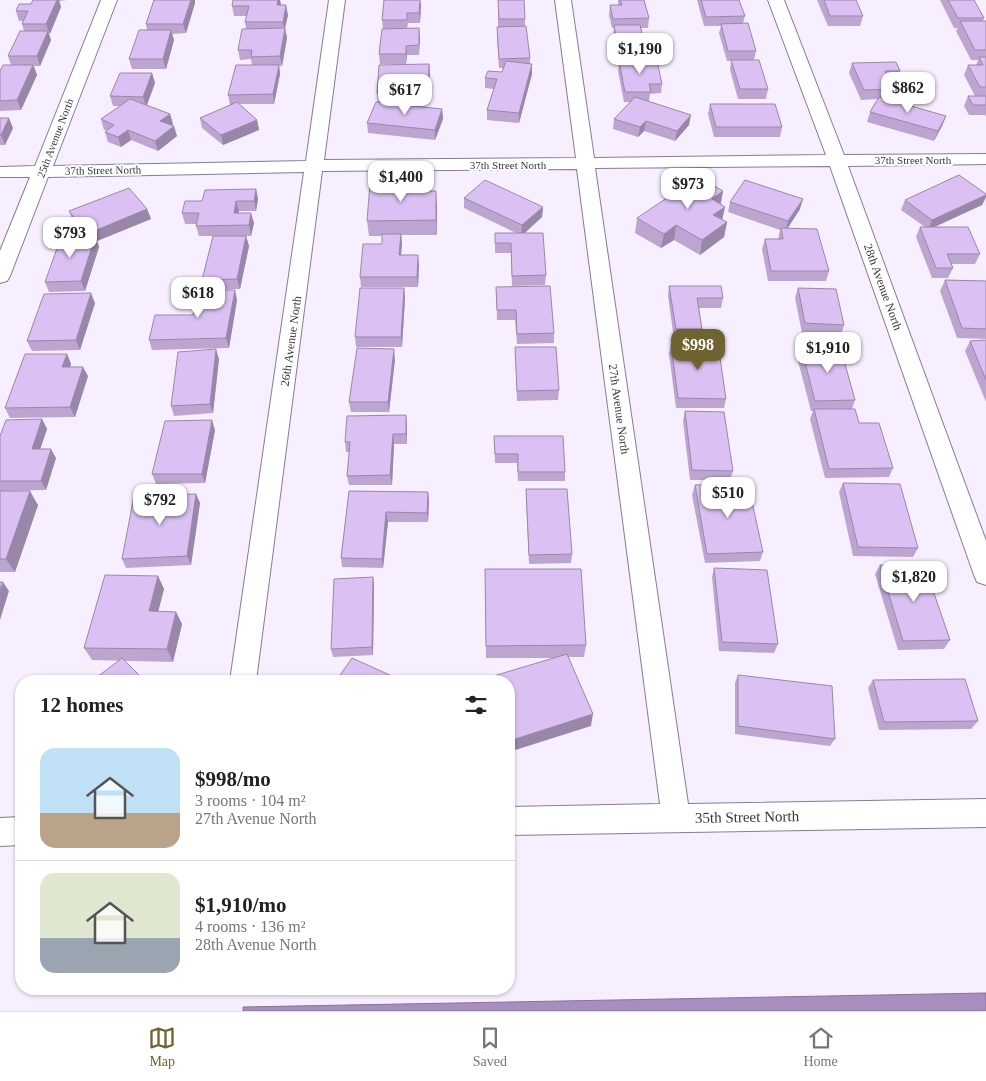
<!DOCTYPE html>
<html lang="en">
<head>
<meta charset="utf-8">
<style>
  body { margin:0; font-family:Georgia,serif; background:#f2f2f2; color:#222; height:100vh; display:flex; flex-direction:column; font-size:19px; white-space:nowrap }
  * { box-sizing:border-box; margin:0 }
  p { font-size:16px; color:#767676 }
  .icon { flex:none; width:28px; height:28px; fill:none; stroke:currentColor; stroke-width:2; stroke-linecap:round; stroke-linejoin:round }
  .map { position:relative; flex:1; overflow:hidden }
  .details { position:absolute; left:15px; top:675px; width:500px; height:320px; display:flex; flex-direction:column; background:#fff; border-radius:20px; box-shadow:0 1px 4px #0004 }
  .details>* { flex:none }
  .price { position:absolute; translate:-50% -42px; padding:0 11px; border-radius:10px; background:#fff; color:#222; font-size:16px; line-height:32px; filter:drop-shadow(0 1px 2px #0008) }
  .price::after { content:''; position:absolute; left:50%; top:30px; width:15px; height:11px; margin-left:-8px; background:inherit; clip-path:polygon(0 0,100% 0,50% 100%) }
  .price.current { background:#6f6431; color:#fff }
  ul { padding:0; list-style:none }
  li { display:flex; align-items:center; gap:15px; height:125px; padding:0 25px }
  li+li { border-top:1px solid #e0e0e0 }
  li span { display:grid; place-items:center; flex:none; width:140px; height:100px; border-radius:15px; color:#555 }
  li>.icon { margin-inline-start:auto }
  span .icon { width:60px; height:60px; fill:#fffc; stroke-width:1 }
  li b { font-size:21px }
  h2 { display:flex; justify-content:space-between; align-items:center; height:60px; padding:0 25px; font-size:21px }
  .menu { display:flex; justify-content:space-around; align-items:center; height:70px; border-top:1px solid #e0e0e0; background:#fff; font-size:14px; color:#767676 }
  .menu a { display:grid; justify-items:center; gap:2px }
  .menu .current { color:#6f6431 }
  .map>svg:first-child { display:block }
  .water { fill:#a78ebe; stroke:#867498 }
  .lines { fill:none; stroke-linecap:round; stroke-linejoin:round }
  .minor-casing { stroke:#877d8f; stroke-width:2 }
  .minor { fill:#fff; fill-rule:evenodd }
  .wall { fill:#bca6d1 }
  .shaded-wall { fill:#9987aa }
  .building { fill:#dbc1f3; stroke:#9987aa }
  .labels { text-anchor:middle; stroke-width:4; stroke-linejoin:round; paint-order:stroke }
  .far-street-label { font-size:11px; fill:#3a363e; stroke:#fff }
  .street-label { font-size:12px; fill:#3a363e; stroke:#fff }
  .near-street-label { font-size:15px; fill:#3a363e; stroke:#fff }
</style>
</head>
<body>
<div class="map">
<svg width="986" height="1011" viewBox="0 0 986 1011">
  <rect width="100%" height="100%" fill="#f7efff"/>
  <path class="water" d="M 986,993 L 986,1011 L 243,1011 L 243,1007 Z"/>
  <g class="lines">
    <defs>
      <path id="minor" d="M 101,0 L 117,0 L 53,166 L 306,161 L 329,0 L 345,0 L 324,160 L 576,158 L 555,0 L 571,0 L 594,158 L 826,155 L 768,0 L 784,0 L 844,155 L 986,154 L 986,164 L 848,166 L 986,541 L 986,585 L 977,582 L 974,575 L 830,166 L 595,168 L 688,804 L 986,799 L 986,827 L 509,835 L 509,807 L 660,804 L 577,169 L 322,171 L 256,681 L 230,681 L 304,172 L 48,177 L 10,276 L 7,281 L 0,283 L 0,251 L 30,177 L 0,177 L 0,167 L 35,166 Z
        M 21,817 L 21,845 L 0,846 L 0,818 Z"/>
    </defs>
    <use href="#minor" class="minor-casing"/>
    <use href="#minor" class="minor"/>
  </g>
  <path class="wall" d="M 33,0 L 67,0 L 59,1 L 61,7 L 49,34 L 51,40 L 40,66 L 34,66 L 37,75 L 21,110 L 0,111 L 0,71 L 11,65 L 8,56 L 24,31 L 22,24 L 23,21 L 19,21 L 16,11 L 31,4 Z
    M 191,0 L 195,0 L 195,3 L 186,33 L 172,34 L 174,40 L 166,69 L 132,69 L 129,59 L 147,30 L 146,24 Z
    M 498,0 L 525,19 L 525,26 L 530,58 L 530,63 L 532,74 L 519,123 L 487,120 L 487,110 L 494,89 L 485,88 L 485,78 L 502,72 L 503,68 L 499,68 L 497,37 L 497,27 L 498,27 Z
    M 618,0 L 644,0 L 649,18 L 648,28 L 641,28 L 647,53 L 646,61 L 662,84 L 661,93 L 650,94 L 649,101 L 689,125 L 675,141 L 644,131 L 638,137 L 613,129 L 614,119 L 630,102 L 624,102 L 618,71 L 619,64 L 613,35 L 614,28 L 612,28 L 609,15 L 610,5 L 618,5 Z
    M 697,0 L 739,0 L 745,16 L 743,23 L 756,51 L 754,60 L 768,89 L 766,99 L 738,99 L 730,70 L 731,61 L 727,61 L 719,33 L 721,26 L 704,26 Z
    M 817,0 L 856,0 L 863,16 L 860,26 L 828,26 Z
    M 940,0 L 974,0 L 984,18 L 983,21 L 986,21 L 986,117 L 985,115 L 969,115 L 964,106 L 968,96 L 975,96 L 964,75 L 968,65 L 976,65 L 978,60 L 971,60 L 956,31 L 958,28 L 954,28 Z
    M 281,4 L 281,5 L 288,15 L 285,28 L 287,38 L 282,66 L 279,66 L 280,74 L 274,104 L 239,104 L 257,120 L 259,130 L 223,145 L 202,128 L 200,118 L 230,105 L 228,95 L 252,65 L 251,59 L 240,60 L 238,50 L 246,29 L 245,22 L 247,16 L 234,16 L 232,6 Z
    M 421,4 L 420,23 L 408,23 L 407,29 L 419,28 L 419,55 L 407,55 L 406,64 L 380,64 L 379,54 L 383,29 L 382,20 Z
    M 852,63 L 900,71 L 897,81 L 890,81 L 895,89 L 891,99 L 887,99 L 946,116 L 942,126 L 934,141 L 867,122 L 870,112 L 878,99 L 861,100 L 849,73 Z
    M 429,64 L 430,74 L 429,102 L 378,103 L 442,109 L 443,119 L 435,140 L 368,133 L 367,123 L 378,103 L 377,93 Z
    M 152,73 L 155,83 L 147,105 L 170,114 L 173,124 L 171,125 L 177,136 L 158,151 L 131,140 L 121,147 L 108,142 L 105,132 L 107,130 L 104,130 L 101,119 L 120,106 L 113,106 L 110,96 Z
    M 710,104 L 782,127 L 780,137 L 714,137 L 708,114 Z
    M 0,118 L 13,128 L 5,145 L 0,145 Z
    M 419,182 L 420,191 L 437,206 L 437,235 L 401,235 L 402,244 L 401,255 L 419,265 L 418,287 L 361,287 L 360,277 L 382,244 L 382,236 L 369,236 L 367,221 Z
    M 256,189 L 258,199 L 256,211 L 239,211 L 238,213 L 254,223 L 251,236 L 246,236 L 249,246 L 240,289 L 205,290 L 202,280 L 213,236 L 199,236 L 196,226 L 197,224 L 185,224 L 182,213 L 202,201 Z
    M 723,191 L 721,204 L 722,220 L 727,222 L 724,237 L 700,255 L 674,240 L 661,248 L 635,233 L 637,218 Z
    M 986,194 L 986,197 L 982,205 L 934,227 L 980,254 L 975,264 L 951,264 L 953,268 L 948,278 L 932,278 L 916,237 L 920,227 L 925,227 L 901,210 L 905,200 Z
    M 464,198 L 543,207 L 542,217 L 525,233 L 546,275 L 545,285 L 512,286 L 511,253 L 495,253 L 495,233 L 516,233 L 464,208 Z
    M 730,202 L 800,209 L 787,228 L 829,271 L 826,281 L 768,281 L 762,249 L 765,239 L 778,239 L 780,230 L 728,212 Z
    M 147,209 L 151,219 L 97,241 L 99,247 L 85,291 L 49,292 L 45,282 L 86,237 L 73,222 L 69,211 Z
    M 945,280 L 986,281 L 986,339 L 957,338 L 940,291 Z
    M 669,286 L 723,298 L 721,308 L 699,308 L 702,329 L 700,339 L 674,339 L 668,296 Z
    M 496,287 L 554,333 L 554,343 L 517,344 L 515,320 L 497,320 Z
    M 404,288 L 405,298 L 402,347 L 356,347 L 355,337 Z
    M 798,288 L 844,325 L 841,335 L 802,333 L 795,298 Z
    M 237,300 L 229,348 L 152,350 L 149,340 L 193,315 Z
    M 95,303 L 80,350 L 32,351 L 27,341 Z
    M 986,340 L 986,402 L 965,351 L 970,341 Z
    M 671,344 L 726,399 L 724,408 L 676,408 L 669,354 Z
    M 515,347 L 559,390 L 558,400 L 517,401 Z
    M 801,347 L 855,400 L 852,409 L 859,423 L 893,468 L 889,477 L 825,478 L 810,419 L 813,411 L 811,411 L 797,357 Z
    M 67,354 L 71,364 L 70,367 L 88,376 L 75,417 L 10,418 L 5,408 Z
    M 219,359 L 213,413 L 174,416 L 171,406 Z
    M 395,359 L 389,412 L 351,412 L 349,402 Z
    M 685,411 L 733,471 L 730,480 L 690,480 L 683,421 Z
    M 42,419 L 47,429 L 40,449 L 56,458 L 46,490 L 0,491 L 0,436 Z
    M 407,425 L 407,444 L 394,444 L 392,485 L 349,485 L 347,476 L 350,452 L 346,452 L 345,442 Z
    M 215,430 L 205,483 L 156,484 L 152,474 Z
    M 494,436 L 565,472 L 565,481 L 518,481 L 517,463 L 495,463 Z
    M 843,483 L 918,548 L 913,557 L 853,556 L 839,492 Z
    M 695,485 L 763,552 L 760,561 L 705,563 L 692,495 Z
    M 526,489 L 572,554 L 571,563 L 529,564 L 526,498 Z
    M 0,491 L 38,505 L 15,572 L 0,572 Z
    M 349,491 L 428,492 L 429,501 L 428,522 L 388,522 L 383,568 L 342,567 L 341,558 Z
    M 196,494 L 200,503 L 191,565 L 126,568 L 122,559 Z
    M 880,565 L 950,640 L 944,649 L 898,650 L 875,574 Z
    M 714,568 L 778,644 L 774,653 L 719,651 L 712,577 Z
    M 485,569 L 586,645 L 584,657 L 568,657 L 591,726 L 555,658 L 486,658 Z
    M 158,576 L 164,589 L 158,611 L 176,612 L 182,624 L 173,662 L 92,660 L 84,648 Z
    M 373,577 L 374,586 L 373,655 L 333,657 L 331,649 Z
    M 738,675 L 835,739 L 830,746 L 735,734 L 735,683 Z
    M 873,680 L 978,721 L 971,729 L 879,730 L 868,688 Z"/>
  <path class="shaded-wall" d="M 57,0 L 59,0 L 61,7 L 50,34 L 46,24 Z
    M 191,0 L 195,0 L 195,3 L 186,33 L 183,24 Z
    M 278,0 L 280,0 L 281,4 L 278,15 L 277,5 Z
    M 420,0 L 421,4 L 420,23 L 419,13 Z
    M 286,5 L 288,15 L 285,28 L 287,38 L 282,66 L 280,56 L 285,32 L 283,22 Z
    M 419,28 L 420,38 L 419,55 Z
    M 171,30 L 174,40 L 166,69 L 163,59 Z
    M 48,31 L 51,40 L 40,66 L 37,56 Z
    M 406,46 L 407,55 L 406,64 Z
    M 429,64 L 430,74 L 429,102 L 428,92 Z
    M 532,64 L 532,74 L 519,123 L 519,113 Z
    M 33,65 L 37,75 L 21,110 L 17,100 Z
    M 279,65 L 280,74 L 274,104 L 273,94 Z
    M 152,73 L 155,83 L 146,107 L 143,97 Z
    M 442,109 L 443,119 L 435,140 L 435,130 Z
    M 170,114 L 173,124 L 163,131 L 160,121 Z
    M 691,115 L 689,125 L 675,141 L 677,131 Z
    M 946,116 L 942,126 L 934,141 L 938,131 Z
    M 9,118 L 13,128 L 5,145 L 1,135 Z
    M 257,120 L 259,130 L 223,145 L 221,135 Z
    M 646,121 L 644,131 L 638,137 L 640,127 Z
    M 174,126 L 177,136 L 158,151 L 155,141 Z
    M 128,130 L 131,140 L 121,147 L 118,137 Z
    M 256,189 L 258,199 L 256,211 L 254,201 Z
    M 436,191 L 437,206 L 437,235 L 436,220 Z
    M 723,191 L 720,206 L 712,199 Z
    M 986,195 L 986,197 L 982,205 L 928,230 L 932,220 Z
    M 803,199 L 800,209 L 786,231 L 788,221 Z
    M 236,201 L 239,211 L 236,223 L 234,213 Z
    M 543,207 L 542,217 L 521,236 L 522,225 Z
    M 725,207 L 722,221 L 713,215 Z
    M 147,209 L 151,219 L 97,241 L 99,247 L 85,291 L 81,281 L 91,244 L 87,234 Z
    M 251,213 L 254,223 L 251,236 L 249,225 Z
    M 727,222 L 724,237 L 700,255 L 702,240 Z
    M 676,225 L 674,240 L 661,248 L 664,234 Z
    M 401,234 L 402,244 L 400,265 L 399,255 Z
    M 246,236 L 249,246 L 240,289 L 237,279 Z
    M 418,255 L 419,265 L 418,287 L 417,277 Z
    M 404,288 L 405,298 L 402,347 L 401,337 Z
    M 235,290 L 237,300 L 229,348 L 226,338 Z
    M 91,293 L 95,303 L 80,350 L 76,340 Z
    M 216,349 L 219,359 L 213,413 L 210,404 Z
    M 394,349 L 395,359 L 389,412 L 388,402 Z
    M 67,354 L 71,364 L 67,376 L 62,367 Z
    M 83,367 L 88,376 L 75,417 L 70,407 Z
    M 406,415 L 407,425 L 407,444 L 406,434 Z
    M 42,419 L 47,429 L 37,459 L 32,449 Z
    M 212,420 L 215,430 L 205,483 L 202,474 Z
    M 393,434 L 394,444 L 392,485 L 390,475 Z
    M 51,449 L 56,458 L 46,490 L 41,481 Z
    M 30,491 L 38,505 L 15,572 L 6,559 Z
    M 428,492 L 429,501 L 428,522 L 427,513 Z
    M 196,494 L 200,503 L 191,565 L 187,556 Z
    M 386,512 L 388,522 L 383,568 L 382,559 Z
    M 158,576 L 164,589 L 155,624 L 149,611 Z
    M 373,577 L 374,586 L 373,655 L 372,647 Z
    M 3,582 L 9,591 L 0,620 L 0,591 Z
    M 176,612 L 182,624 L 173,662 L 167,649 Z
    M 593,714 L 591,726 L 509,752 L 509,741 Z"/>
  <path class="building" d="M 33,0 L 57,0 L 46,24 L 22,24 L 28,11 L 16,11 L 19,4 L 31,4 Z
    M 154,0 L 191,0 L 183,24 L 146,24 Z
    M 233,0 L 278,0 L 277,5 L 286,5 L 283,22 L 245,22 L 249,6 L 232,6 Z
    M 384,0 L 420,0 L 419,13 L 407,13 L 407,20 L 382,20 Z
    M 498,0 L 524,0 L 525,19 L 499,19 Z
    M 620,0 L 644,0 L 649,18 L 613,19 L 610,5 L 622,5 Z
    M 701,0 L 739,0 L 745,16 L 706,17 Z
    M 824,0 L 856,0 L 863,16 L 830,16 Z
    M 948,0 L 974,0 L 984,18 L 958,18 Z
    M 960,21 L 986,21 L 986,50 L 975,50 Z
    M 748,23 L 756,51 L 728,51 L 721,24 Z
    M 614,25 L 640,25 L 647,53 L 619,54 Z
    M 526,26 L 530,58 L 499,59 L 497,27 Z
    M 285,28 L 280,56 L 251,57 L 252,50 L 238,50 L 242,29 Z
    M 419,28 L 419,45 L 406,46 L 406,54 L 379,54 L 382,29 Z
    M 139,30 L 171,30 L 163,59 L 129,59 Z
    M 20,31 L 48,31 L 37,56 L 8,56 Z
    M 979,57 L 986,57 L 986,87 L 980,87 L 968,65 L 983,65 Z
    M 731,60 L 759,60 L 768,89 L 740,89 Z
    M 506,61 L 532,64 L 519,113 L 487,110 L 497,79 L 485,78 L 488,71 L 502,72 Z
    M 619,61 L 657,61 L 662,84 L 649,84 L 651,92 L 625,92 Z
    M 896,62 L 900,71 L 885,71 L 895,89 L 864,90 L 852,63 Z
    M 429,64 L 428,92 L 377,93 L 379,65 Z
    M 3,65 L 33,65 L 17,100 L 0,101 L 0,71 Z
    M 236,65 L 279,65 L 273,94 L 228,95 Z
    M 120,73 L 152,73 L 143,97 L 110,96 Z
    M 968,96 L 986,96 L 986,105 L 973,105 Z
    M 635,97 L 691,115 L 677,131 L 646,121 L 640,127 L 614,119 Z
    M 879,97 L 946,116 L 938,131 L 870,112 Z
    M 130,99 L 170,114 L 160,121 L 174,126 L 155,141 L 128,130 L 118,137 L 105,132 L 114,125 L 101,119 Z
    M 237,102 L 257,120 L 221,135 L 200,118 Z
    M 376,102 L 442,109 L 435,130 L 367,123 Z
    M 710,104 L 775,104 L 782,127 L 716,127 Z
    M 0,118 L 9,118 L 1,135 L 0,135 Z
    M 959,175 L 986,194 L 986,195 L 932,220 L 905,200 Z
    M 698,177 L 723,191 L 712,199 L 725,207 L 713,215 L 727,222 L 702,240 L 676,225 L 664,234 L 637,218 Z
    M 485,180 L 543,207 L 522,225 L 464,198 Z
    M 745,180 L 803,199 L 788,221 L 730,202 Z
    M 419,182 L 419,191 L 436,191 L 436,220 L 367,221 L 370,183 Z
    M 129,188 L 147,209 L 87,234 L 69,211 Z
    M 256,189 L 254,201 L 236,201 L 234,213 L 251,213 L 249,225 L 196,226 L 199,213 L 182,213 L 185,201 L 202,201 L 205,190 Z
    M 920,227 L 968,227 L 980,254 L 947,254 L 953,268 L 936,268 Z
    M 781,228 L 817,229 L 829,271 L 771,271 L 765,239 L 783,239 Z
    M 495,233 L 543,233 L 546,275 L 512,276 L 511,243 L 495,243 Z
    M 382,234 L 401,234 L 399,255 L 418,255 L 417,277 L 360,277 L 363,244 L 382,244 Z
    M 213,236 L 246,236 L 237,279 L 202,280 Z
    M 61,237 L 95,237 L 81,281 L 45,282 Z
    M 945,280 L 986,281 L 986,329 L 962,328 Z
    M 550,286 L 554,333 L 517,334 L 516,310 L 497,310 L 496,287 Z
    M 669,286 L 721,286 L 723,298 L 697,298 L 702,329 L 676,329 Z
    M 360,288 L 404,288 L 401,337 L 355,337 Z
    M 798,288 L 836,289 L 844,325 L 805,323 Z
    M 198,290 L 235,290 L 226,338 L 149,340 L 155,315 L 193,315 Z
    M 91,293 L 76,340 L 27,341 L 44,294 Z
    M 986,340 L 986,380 L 970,341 Z
    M 671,344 L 718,344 L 726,399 L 678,398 Z
    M 840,346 L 855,400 L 815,401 L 801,347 Z
    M 515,347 L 556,347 L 559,390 L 517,391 Z
    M 357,348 L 394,349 L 388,402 L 349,402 Z
    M 216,349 L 210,404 L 171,406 L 178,352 Z
    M 25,354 L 67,354 L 62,367 L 83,367 L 70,407 L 5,408 Z
    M 814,409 L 855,409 L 859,423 L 879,423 L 893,468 L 829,469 Z
    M 685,411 L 724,412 L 733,471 L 692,470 Z
    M 406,415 L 406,434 L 393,434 L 390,475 L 347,476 L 350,442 L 345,442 L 347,416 Z
    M 42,419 L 32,449 L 51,449 L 41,481 L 0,481 L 0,436 L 6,420 Z
    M 212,420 L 202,474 L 152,474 L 165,421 Z
    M 494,436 L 563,436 L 565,472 L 518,472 L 518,454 L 495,454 Z
    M 843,483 L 900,484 L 918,548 L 858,547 Z
    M 748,484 L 763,552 L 707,554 L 695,485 Z
    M 526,489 L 567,489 L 572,554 L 529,555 Z
    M 0,491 L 30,491 L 6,559 L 0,559 Z
    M 349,491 L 428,492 L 427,513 L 386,512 L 382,559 L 341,558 Z
    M 196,494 L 187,556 L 122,559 L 134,496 Z
    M 924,564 L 950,640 L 903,641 L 880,565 Z
    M 714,568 L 767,570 L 778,644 L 722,642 Z
    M 485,569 L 581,569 L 586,645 L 486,646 Z
    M 105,575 L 158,576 L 149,611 L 176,612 L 167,649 L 84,648 Z
    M 373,577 L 372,647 L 331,649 L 334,579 Z
    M 0,582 L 3,582 L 0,591 Z
    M 567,654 L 593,714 L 509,741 L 509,681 L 480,681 L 480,680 Z
    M 122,658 L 145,681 L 92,681 Z
    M 352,658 L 403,681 L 336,681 Z
    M 738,675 L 832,686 L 835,739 L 738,726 Z
    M 965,679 L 978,721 L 884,722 L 873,680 Z"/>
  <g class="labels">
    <g class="far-street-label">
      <text transform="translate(55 138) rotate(-69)" y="4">25th Avenue North</text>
      <text x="913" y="164">37th Street North</text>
      <text x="508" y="169">37th Street North</text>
      <text transform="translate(103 170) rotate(-1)" y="4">37th Street North</text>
    </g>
    <g class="street-label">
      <text transform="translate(883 287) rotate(70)" y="4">28th Avenue North</text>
      <text transform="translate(291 341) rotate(-82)" y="4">26th Avenue North</text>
      <text transform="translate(619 409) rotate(82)" y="4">27th Avenue North</text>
    </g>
    <g class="near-street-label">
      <text transform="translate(747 817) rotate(-1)" y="5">35th Street North</text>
    </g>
  </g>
</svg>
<b class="price" style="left:640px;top:75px">$1,190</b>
<b class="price" style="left:908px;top:114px">$862</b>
<b class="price" style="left:405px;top:116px">$617</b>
<b class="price" style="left:401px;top:203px">$1,400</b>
<b class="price" style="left:688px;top:210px">$973</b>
<b class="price" style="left:70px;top:259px">$793</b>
<b class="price" style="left:198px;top:319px">$618</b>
<b class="price current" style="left:698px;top:371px">$998</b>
<b class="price" style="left:828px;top:374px">$1,910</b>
<b class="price" style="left:728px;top:519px">$510</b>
<b class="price" style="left:160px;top:526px">$792</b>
<b class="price" style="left:914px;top:603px">$1,820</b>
<section class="details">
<h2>12 homes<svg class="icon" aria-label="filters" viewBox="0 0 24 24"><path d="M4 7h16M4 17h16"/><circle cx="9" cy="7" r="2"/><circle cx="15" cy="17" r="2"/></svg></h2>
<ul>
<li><span style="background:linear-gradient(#bfe0f5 65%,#b9a48a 0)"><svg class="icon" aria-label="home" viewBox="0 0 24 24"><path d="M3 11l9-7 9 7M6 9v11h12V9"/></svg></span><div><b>$998/mo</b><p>3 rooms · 104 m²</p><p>27th Avenue North</p></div></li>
<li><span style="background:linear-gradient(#dfe7d0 65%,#9aa5b1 0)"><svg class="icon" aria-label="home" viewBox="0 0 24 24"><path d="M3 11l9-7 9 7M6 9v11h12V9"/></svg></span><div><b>$1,910/mo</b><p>4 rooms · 136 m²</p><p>28th Avenue North</p></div></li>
</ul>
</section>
</div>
<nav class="menu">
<a class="current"><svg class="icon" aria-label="map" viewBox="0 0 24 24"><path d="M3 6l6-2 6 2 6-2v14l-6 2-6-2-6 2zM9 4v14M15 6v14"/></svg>Map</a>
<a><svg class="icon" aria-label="saved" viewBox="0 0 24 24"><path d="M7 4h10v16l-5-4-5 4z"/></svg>Saved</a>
<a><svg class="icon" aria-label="home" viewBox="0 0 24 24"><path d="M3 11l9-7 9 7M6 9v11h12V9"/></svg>Home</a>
</nav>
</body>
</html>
